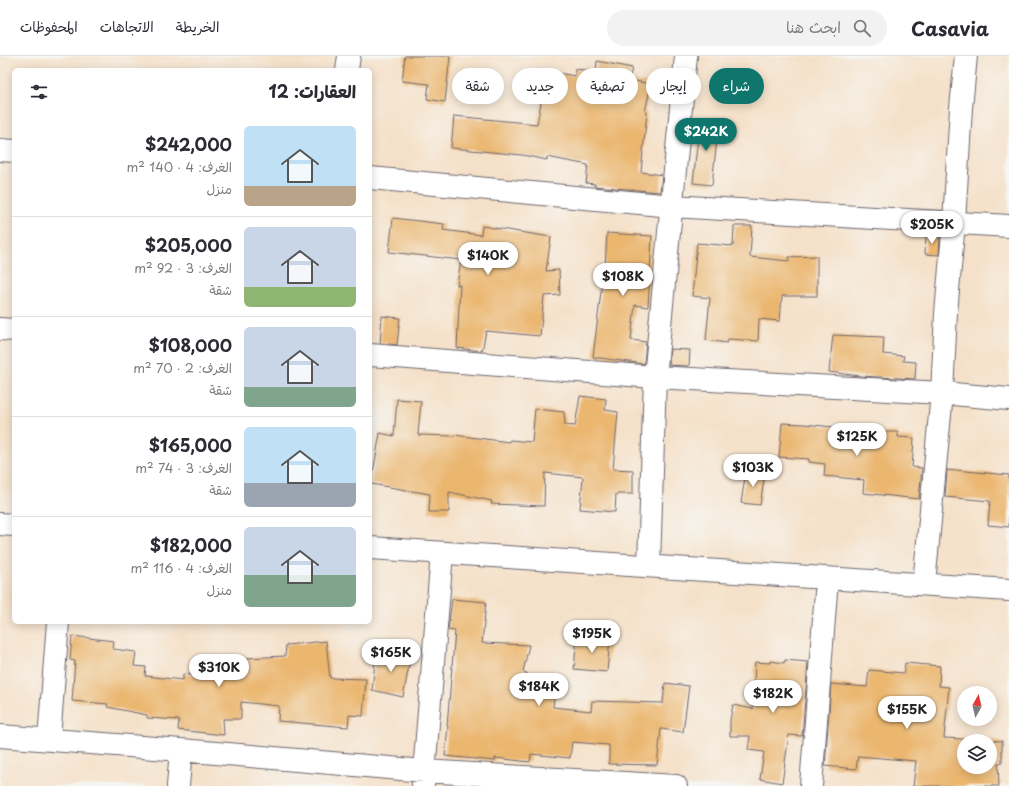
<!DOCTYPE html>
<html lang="ar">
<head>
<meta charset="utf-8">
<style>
  body { margin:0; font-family:"Playpen Sans","Playpen Sans Arabic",sans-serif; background:#f2f2f3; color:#2b2b33; direction:rtl; height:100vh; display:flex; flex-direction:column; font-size:15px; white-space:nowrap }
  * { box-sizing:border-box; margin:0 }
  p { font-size:13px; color:#7c7c81 }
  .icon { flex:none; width:22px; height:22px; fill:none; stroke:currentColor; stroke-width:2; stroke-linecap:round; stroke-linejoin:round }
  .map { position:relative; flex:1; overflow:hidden; direction:ltr }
  .sheet { position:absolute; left:12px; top:12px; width:360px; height:556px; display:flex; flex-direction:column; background:#fff; border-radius:6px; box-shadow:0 2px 10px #0003; direction:rtl }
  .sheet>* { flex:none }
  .hud { position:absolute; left:384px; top:12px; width:380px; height:36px; direction:rtl; display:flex; gap:8px }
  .needle { width:26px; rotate:8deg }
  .buttons { position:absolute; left:957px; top:630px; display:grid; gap:8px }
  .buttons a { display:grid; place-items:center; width:40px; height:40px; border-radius:50%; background:#fff; box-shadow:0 2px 10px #0003; font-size:20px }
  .price { position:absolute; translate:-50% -34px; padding:0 9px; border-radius:14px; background:#fff; color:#222; font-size:13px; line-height:26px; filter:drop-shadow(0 1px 2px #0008) }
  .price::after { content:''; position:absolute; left:50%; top:24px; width:12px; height:9px; margin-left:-6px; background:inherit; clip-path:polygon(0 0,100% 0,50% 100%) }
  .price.on { background:#0f766e; color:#fff }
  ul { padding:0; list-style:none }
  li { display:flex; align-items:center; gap:12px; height:100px; padding:0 16px }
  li+li { border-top:1px solid #e1e1e2 }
  li span { display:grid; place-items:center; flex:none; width:112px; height:80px; border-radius:6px; color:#555 }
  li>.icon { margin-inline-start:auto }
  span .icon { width:48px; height:48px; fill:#fffc; stroke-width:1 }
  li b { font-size:17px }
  h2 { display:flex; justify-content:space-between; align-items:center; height:48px; padding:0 16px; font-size:17px }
  .chip { padding:0 14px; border-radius:18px; background:#fff; box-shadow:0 2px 10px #0003; font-size:14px; line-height:36px }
  .chip.on { background:#0f766e; color:#fff }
  header { display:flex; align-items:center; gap:24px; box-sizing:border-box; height:56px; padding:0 20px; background:#fff; border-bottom:1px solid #e1e1e2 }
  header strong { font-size:19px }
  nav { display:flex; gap:22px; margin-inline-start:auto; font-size:14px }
  .search { width:280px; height:36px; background:#f2f2f3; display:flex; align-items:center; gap:10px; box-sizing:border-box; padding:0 14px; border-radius:22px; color:#7c7c81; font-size:15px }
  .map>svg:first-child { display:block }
  .building { fill:#ebb66e; fill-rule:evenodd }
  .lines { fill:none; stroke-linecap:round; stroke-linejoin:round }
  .minor-casing { stroke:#6c656d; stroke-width:24 }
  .major-casing { stroke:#6c656d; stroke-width:24 }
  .minor { stroke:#fff; stroke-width:22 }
  .major { stroke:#fff; stroke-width:22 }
</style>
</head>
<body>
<header>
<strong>Casavia</strong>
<div class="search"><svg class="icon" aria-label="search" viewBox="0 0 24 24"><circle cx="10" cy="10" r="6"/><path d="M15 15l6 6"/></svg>ابحث هنا</div>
<nav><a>الخريطة</a><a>الاتجاهات</a><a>المحفوظات</a></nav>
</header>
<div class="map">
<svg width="1009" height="730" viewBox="0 0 1009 730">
  <rect width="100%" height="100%" fill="#f6f6f2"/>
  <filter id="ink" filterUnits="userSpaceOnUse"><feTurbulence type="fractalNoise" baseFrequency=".025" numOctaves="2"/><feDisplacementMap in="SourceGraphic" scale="8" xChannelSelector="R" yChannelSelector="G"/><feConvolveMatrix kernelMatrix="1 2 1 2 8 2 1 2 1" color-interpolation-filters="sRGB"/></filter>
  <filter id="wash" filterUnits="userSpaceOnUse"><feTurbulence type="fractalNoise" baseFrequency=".012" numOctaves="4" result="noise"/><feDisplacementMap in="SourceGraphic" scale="16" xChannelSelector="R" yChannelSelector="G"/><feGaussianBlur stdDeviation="0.9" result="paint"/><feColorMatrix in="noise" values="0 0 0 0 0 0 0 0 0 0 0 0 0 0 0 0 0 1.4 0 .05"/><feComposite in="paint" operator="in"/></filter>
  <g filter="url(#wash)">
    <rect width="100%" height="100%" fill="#f5e1c9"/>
    <g id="blocks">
      <path class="building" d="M 405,0 L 450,0 L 445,46 L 427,43 L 429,28 L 402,25 Z
        M 597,5 L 632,12 L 629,24 L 651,28 L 645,56 L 647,56 L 641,116 L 662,119 L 660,136 L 594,130 L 595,128 L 586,127 L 588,109 L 547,101 L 547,104 L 522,99 L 451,92 L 454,60 L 537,68 L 547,15 L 575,20 L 575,13 L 596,15 Z
        M 700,63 L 719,65 L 712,129 L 693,127 Z
        M 393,162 L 444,168 L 443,174 L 481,179 L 482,170 L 551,181 L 546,215 L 559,214 L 560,239 L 544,240 L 540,280 L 486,275 L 482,295 L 457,292 L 460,229 L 457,229 L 461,204 L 389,196 Z
        M 734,170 L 752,170 L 750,201 L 789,205 L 789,201 L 817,200 L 817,240 L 782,240 L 780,265 L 759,263 L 758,285 L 728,283 L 727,287 L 706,284 L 710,242 L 692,240 L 697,187 L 733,190 Z
        M 607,177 L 652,180 L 648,251 L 635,249 L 631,284 L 646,286 L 644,308 L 593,301 L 602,227 L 604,228 Z
        M 926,179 L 940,181 L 939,199 L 925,198 Z
        M 382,260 L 400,262 L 397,289 L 380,287 Z
        M 833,279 L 884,281 L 883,298 L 904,300 L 903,305 L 916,306 L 915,323 L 860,320 L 829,316 Z
        M 670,293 L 690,294 L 689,310 L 669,309 Z
        M 580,340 L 606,343 L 605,354 L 618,356 L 613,413 L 633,414 L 633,438 L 616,438 L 615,456 L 580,453 L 583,421 L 545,417 L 544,450 L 491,448 L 492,445 L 449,436 L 449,456 L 429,456 L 430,438 L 371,428 L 380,377 L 394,380 L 397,343 L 421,345 L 418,379 L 454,380 L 454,379 L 509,386 L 510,384 L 532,386 L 535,353 L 564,356 L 565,369 L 575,370 Z
        M 782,367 L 804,368 L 882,376 L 898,376 L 898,381 L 914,382 L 912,411 L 922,412 L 919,443 L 863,437 L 864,424 L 824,420 L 825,408 L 809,406 L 809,403 L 779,401 Z
        M 947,414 L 955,415 L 955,414 L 1009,419 L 1009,471 L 988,469 L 990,445 L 945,441 Z
        M 746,415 L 765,418 L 760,449 L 741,447 Z
        M 452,543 L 486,546 L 482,587 L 529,589 L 523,616 L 527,617 L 525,624 L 556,628 L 553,651 L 591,655 L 592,645 L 663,647 L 665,627 L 689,630 L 683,676 L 661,673 L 657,709 L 609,708 L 609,689 L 572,686 L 570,702 L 531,698 L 530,706 L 495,702 L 495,705 L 445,700 L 448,670 L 447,670 L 455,575 L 448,574 Z
        M 577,579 L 610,582 L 607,616 L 574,613 Z
        M 72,580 L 114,585 L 113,593 L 136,596 L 134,610 L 146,611 L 145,620 L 183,624 L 183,618 L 213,621 L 215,608 L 247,612 L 247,602 L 285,600 L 286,589 L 326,585 L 330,622 L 366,623 L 363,660 L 349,659 L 348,671 L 278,665 L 279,650 L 241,646 L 241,663 L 223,663 L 224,679 L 178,674 L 179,664 L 147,662 L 147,659 L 107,651 L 108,648 L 72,645 L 75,605 L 70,604 Z
        M 376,596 L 411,599 L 403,641 L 372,634 Z
        M 785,604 L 808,606 L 802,680 L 789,679 L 782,727 L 760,723 L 764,696 L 748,694 L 750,680 L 730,680 L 730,664 L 733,649 L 753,653 L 755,606 L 770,607 L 770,605 L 784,607 Z
        M 905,607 L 940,610 L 939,630 L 949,631 L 944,682 L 1002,685 L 1002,707 L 998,707 L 999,730 L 913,730 L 916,705 L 858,700 L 856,713 L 825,710 L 831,628 L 867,631 L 869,614 L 904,617 ZM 964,685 L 990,685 L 990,711 L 964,711 Z"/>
    </g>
  </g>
  <g filter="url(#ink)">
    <use href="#blocks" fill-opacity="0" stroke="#6c656d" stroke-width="1"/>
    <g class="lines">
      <defs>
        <path id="minor" d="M 347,14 L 349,0
          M 0,94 L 14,95
          M 370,122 L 672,150 L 1009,170
          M 0,273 L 14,274
          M 370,299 L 655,321 L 942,337 L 1009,343
          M 649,510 L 655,321 L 686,0
          M 924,528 L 942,337 L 946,257 L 954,166 L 961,52 L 966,0
          M 0,680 L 181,694 L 424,715 L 676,730
          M 49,683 L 58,566
          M 423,729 L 442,497
          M 178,730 L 181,694
          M 811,730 L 827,523"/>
        <path id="major" d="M 0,468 L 14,469
          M 370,492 L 1009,534"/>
      </defs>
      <use href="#minor" class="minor-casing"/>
      <use href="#major" class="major-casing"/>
      <use href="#minor" class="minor"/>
      <use href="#major" class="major"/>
    </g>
  </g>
</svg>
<div class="buttons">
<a><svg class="needle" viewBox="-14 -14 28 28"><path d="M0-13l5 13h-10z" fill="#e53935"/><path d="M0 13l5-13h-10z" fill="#7c7c81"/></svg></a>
<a><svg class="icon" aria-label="layers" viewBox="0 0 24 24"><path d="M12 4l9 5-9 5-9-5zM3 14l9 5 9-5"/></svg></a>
</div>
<b class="price on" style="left:706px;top:96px">$242K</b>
<b class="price" style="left:932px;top:189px">$205K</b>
<b class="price" style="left:488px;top:220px">$140K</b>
<b class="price" style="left:623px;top:241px">$108K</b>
<b class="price" style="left:857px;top:401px">$125K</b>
<b class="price" style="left:753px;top:432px">$103K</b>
<b class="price" style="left:592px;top:598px">$195K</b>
<b class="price" style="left:391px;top:617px">$165K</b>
<b class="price" style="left:219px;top:632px">$310K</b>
<b class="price" style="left:539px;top:651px">$184K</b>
<b class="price" style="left:773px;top:658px">$182K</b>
<b class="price" style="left:907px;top:674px">$155K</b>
<div class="hud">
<a class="chip on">شراء</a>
<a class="chip">إيجار</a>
<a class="chip">تصفية</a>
<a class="chip">جديد</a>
<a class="chip">شقة</a>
</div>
<section class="sheet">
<h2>العقارات: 12<svg class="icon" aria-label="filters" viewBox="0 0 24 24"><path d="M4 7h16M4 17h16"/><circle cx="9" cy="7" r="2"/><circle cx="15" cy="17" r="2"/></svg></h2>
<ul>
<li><span style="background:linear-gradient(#bfe0f5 75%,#b9a48a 0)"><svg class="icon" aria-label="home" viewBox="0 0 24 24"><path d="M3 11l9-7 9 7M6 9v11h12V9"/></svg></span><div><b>$242,000</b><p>الغرف: 4 · 140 m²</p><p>منزل</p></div></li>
<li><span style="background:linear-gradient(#c9d6e8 75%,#8fb573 0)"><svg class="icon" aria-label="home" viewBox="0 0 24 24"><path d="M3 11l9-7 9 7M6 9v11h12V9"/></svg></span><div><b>$205,000</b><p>الغرف: 3 · 92 m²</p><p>شقة</p></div></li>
<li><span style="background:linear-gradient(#c9d6e8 75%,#7fa58c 0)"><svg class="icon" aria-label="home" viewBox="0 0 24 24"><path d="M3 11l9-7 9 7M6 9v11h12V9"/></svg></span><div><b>$108,000</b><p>الغرف: 2 · 70 m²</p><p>شقة</p></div></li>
<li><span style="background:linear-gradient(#bfe0f5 70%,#9aa5b1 0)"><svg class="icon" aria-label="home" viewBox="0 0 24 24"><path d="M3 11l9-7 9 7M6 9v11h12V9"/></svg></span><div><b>$165,000</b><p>الغرف: 3 · 74 m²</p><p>شقة</p></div></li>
<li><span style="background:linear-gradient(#c9d6e8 60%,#7fa58c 0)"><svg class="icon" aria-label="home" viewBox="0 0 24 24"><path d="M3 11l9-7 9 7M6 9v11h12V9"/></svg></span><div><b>$182,000</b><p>الغرف: 4 · 116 m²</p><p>منزل</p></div></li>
</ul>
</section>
</div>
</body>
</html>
